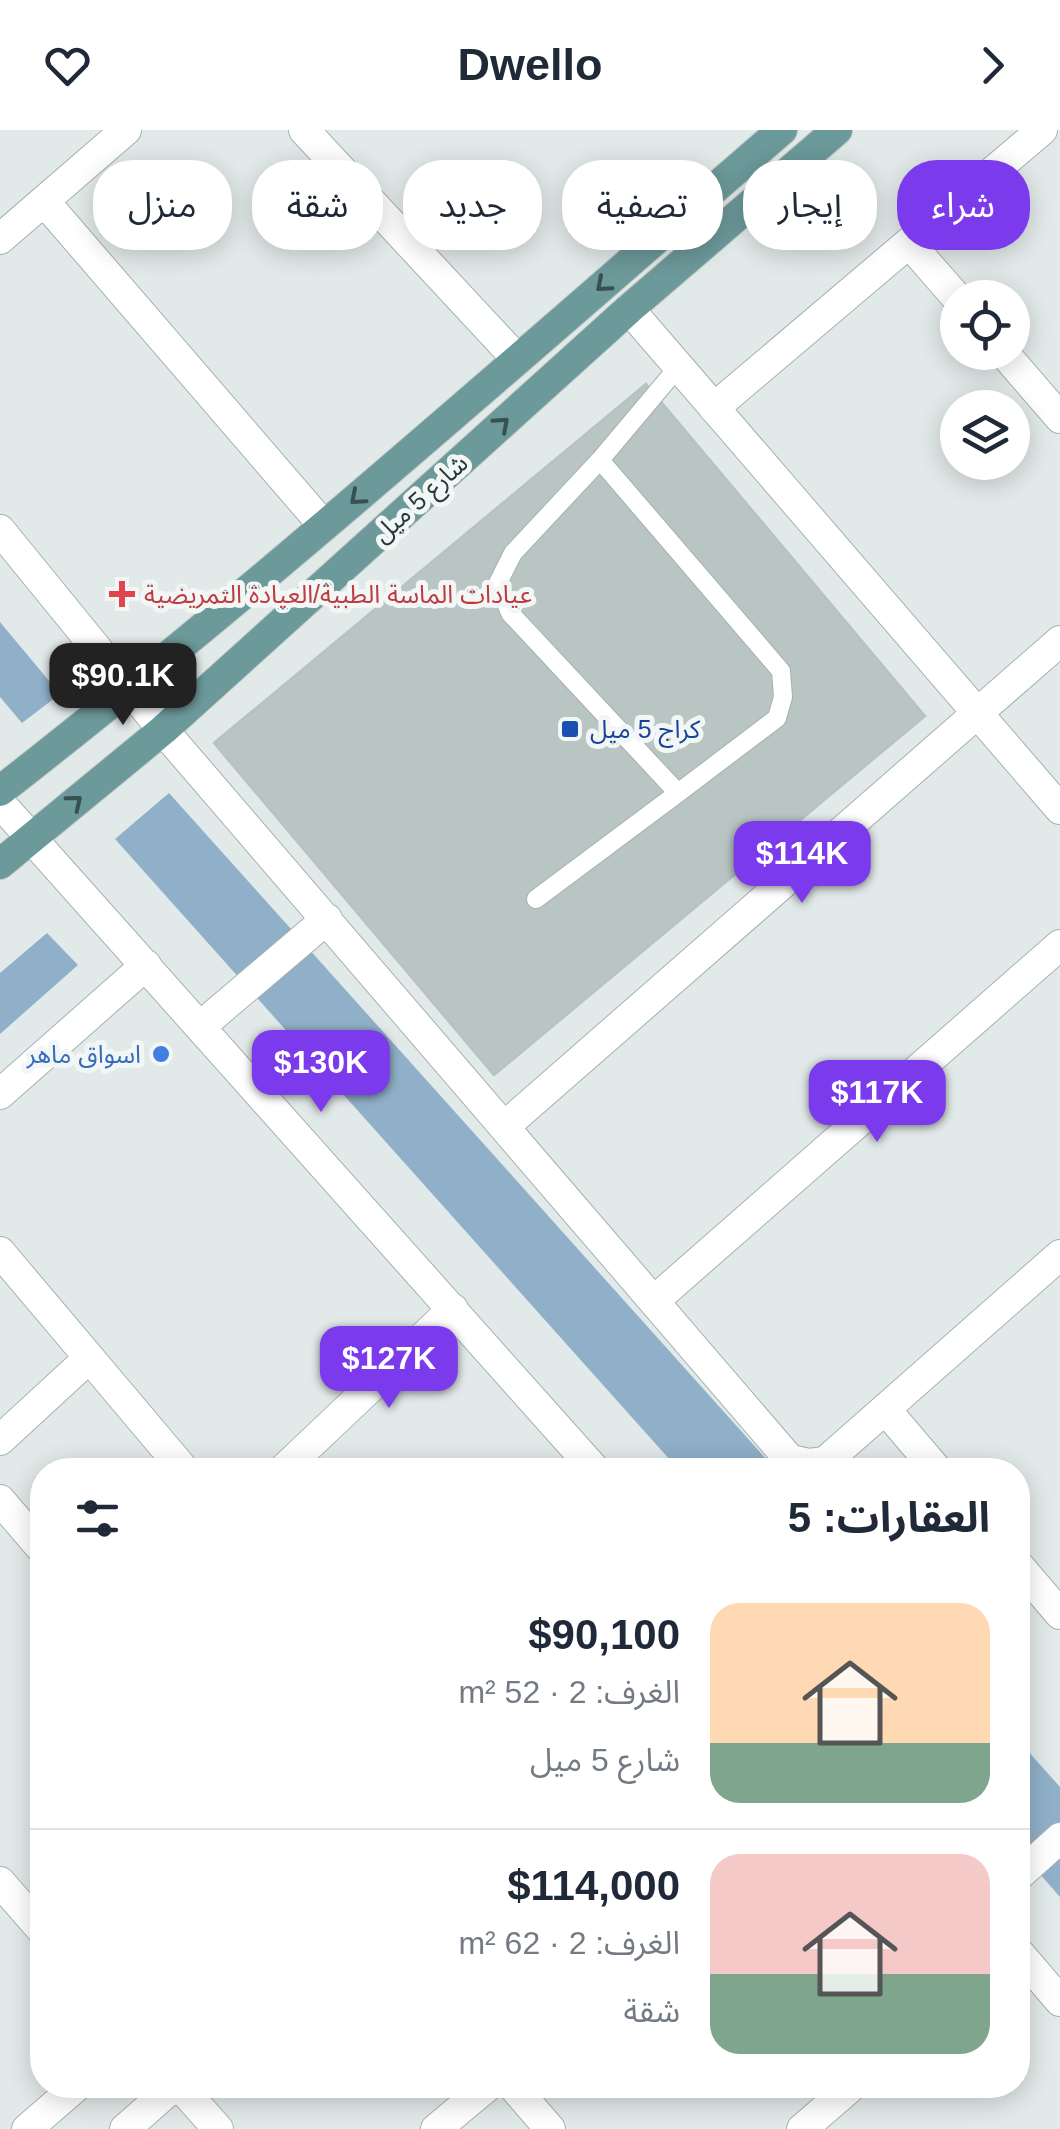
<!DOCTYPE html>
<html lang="ar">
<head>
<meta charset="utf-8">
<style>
  body { margin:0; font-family:Arial,"Noto Sans Arabic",sans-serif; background:#f6f6f7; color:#1f2937; direction:rtl; height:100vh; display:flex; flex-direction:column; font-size:38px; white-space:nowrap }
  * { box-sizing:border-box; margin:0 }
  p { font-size:32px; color:#747a83 }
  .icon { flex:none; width:55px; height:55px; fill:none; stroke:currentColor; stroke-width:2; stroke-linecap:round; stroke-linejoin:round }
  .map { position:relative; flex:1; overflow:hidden; direction:ltr }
  .drawer { position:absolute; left:30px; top:1328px; width:1000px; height:640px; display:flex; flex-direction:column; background:#fff; border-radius:40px; box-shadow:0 5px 25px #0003; direction:rtl }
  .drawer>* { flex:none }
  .banner { position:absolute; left:30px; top:30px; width:1000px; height:90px; direction:rtl; display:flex; gap:20px }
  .fabs { position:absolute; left:940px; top:150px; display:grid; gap:20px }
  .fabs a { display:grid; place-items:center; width:90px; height:90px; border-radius:50%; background:#fff; box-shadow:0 5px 25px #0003; font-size:50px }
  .price { position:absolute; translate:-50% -85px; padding:0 22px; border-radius:20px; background:#7c3aed; color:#fff; font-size:32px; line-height:65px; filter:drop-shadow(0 2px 5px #0008) }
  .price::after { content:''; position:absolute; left:50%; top:60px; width:30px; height:22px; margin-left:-15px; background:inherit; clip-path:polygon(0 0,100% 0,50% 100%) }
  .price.on { background:#222; color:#fff }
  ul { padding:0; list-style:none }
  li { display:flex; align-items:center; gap:30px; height:250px; padding:0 40px }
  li+li { border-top:2px solid #e0e1e3 }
  li span { display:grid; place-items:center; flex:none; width:280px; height:200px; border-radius:30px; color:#555 }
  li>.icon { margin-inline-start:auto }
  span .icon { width:120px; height:120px; fill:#fffc; stroke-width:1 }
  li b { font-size:42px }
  h2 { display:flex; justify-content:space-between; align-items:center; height:120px; padding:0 40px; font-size:42px }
  .pill { padding:0 35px; border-radius:40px; background:#fff; box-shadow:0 5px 25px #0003; font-size:35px; line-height:90px }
  .pill.on { background:#7c3aed; color:#fff }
  header { display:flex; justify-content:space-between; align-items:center; height:130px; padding:0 40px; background:#fff; font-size:45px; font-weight:600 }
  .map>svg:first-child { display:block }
  .water { fill:#90b0c9 }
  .building { fill:#b8c5c3; stroke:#b5c3c1; stroke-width:2.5 }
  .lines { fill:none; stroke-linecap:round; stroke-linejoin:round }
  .service-casing { stroke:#a5b1b1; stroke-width:20 }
  .minor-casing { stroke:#a5b1b1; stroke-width:32 }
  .tertiary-casing { stroke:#a5b1b1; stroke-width:32 }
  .primary-casing { stroke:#bdc4c4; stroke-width:32 }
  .service { stroke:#fff; stroke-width:18 }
  .minor { stroke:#fff; stroke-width:30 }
  .tertiary { stroke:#fff; stroke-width:30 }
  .primary { stroke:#6c999a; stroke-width:30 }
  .oneway { stroke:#365151 }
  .health-dot { fill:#e0444e; stroke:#f2f7f6; stroke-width:4 }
  .transit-dot { fill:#1a4fb4; stroke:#f2f7f6; stroke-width:4 }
  .shop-dot { fill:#3f7fe0; stroke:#f2f7f6; stroke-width:4 }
  .labels { text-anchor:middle; stroke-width:10; stroke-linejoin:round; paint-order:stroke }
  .street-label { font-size:25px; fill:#243939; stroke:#f2f7f6 }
  .health-label { font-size:25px; fill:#be3a42; stroke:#f2f7f6; text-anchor:start }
  .transit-label { font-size:25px; fill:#164399; stroke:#f2f7f6; text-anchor:start }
  .shop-label { font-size:25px; fill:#366cbe; stroke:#f2f7f6; text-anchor:end }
</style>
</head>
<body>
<header><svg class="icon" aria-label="forward" viewBox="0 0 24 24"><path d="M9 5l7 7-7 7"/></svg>Dwello<svg class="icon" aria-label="heart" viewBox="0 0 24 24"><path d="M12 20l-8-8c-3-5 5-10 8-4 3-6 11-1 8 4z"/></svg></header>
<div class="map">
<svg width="1060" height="1999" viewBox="0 0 1060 1999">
  <rect width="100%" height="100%" fill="#e2eae9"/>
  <path class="water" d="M 0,492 L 60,564 L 22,593 L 0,567 Z
    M 169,663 L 776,1340 L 679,1340 L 115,709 Z
    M 47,803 L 78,835 L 0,904 L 0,843 Z
    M 1018,1610 L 1060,1657 L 1060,1767 L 1018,1719 Z"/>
  <path class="building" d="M 646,254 L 925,586 L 494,945 L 214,613 Z"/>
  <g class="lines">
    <defs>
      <path id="service" d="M 600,330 L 781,541 L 783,567 L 777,588 L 678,663
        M 536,769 L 678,663 L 510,483 L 498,453 L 513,423 L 600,330 L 679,236"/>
      <path id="minor" d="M 304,0 L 517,229
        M 44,71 L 324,396
        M 0,109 L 126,0
        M 909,113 L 958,169
        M 1003,222 L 1060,288
        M 714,278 L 1042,0
        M 0,400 L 163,600 L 790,1330 L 809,1334 L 825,1332 L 1060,1125
        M 201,896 L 327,789
        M 505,996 L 1060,511
        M 0,1122 L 184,1340
        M 655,1170 L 1060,815
        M 885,1279 L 937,1340
        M 0,1310 L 89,1228
        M 283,1340 L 453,1179
        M 0,1370 L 42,1419
        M 1018,1435 L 1060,1484
        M 1018,1746 L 1060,1708
        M 0,1752 L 42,1800
        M 179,1955 L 218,1999
        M 512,1955 L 550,1999
        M 27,1999 L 78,1955
        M 125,1999 L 175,1955
        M 436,1999 L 489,1955
        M 802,1999 L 853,1955"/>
      <path id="tertiary" d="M 629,179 L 1060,679
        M 0,673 L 595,1340
        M 0,964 L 146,835
        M 1018,1822 L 1060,1871"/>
      <path id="primary" d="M 0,661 C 269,451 524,223 782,0
        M 0,734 L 163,600 L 629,179 L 837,0"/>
    </defs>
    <use href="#service" class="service-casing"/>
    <use href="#minor" class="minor-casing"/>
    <use href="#tertiary" class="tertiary-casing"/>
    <use href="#primary" class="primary-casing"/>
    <use href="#service" class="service"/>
    <use href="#minor" class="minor"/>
    <use href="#tertiary" class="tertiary"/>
    <use href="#primary" class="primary"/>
  </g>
  <defs><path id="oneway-chevron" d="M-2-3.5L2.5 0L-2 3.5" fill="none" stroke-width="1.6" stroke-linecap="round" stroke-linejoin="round" transform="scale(2.5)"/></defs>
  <g class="oneway">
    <use href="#oneway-chevron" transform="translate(603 155) rotate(139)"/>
    <use href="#oneway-chevron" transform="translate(502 294) rotate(-42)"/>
    <use href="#oneway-chevron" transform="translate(357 368) rotate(139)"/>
    <use href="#oneway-chevron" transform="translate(75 672) rotate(-39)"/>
  </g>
  <path class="health-dot" d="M117 449h10v10h10v10h-10v10h-10v-10h-10v-10h10z"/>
  <rect class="transit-dot" x="560" y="589" width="20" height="20" rx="5"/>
  <circle class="shop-dot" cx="161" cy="924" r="10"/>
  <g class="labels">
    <g class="street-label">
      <text transform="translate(420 368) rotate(-42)" y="9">شارع 5 ميل</text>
    </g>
    <g class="health-label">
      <text x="144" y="473">عيادات الماسة الطبية/العيادة التمريضية</text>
    </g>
    <g class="transit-label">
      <text x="590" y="608">كراج 5 ميل</text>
    </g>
    <g class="shop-label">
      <text x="141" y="933">اسواق ماهر</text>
    </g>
  </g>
</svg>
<div class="fabs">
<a><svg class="icon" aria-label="locate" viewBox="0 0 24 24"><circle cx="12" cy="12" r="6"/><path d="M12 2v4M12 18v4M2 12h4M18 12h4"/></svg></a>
<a><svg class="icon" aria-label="layers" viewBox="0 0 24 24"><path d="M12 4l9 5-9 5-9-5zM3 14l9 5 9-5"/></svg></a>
</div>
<b class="price on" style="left:123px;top:598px">$90.1K</b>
<b class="price" style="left:802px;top:776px">$114K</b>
<b class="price" style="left:321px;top:985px">$130K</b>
<b class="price" style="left:877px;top:1015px">$117K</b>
<b class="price" style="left:389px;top:1281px">$127K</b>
<div class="banner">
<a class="pill on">شراء</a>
<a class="pill">إيجار</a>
<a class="pill">تصفية</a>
<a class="pill">جديد</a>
<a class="pill">شقة</a>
<a class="pill">منزل</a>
</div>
<section class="drawer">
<h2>العقارات: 5<svg class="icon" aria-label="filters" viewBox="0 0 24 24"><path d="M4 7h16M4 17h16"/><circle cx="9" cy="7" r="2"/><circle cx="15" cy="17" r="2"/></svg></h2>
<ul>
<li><span style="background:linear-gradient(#ffd9b3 70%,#7fa58c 0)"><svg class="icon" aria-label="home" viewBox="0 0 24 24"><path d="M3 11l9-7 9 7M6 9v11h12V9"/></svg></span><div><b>$90,100</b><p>الغرف: 2 · 52 m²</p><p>شارع 5 ميل</p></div></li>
<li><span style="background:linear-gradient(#f6c9c9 60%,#7fa58c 0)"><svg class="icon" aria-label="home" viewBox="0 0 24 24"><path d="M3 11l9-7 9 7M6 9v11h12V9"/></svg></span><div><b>$114,000</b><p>الغرف: 2 · 62 m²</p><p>شقة</p></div></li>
</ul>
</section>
</div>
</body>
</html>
